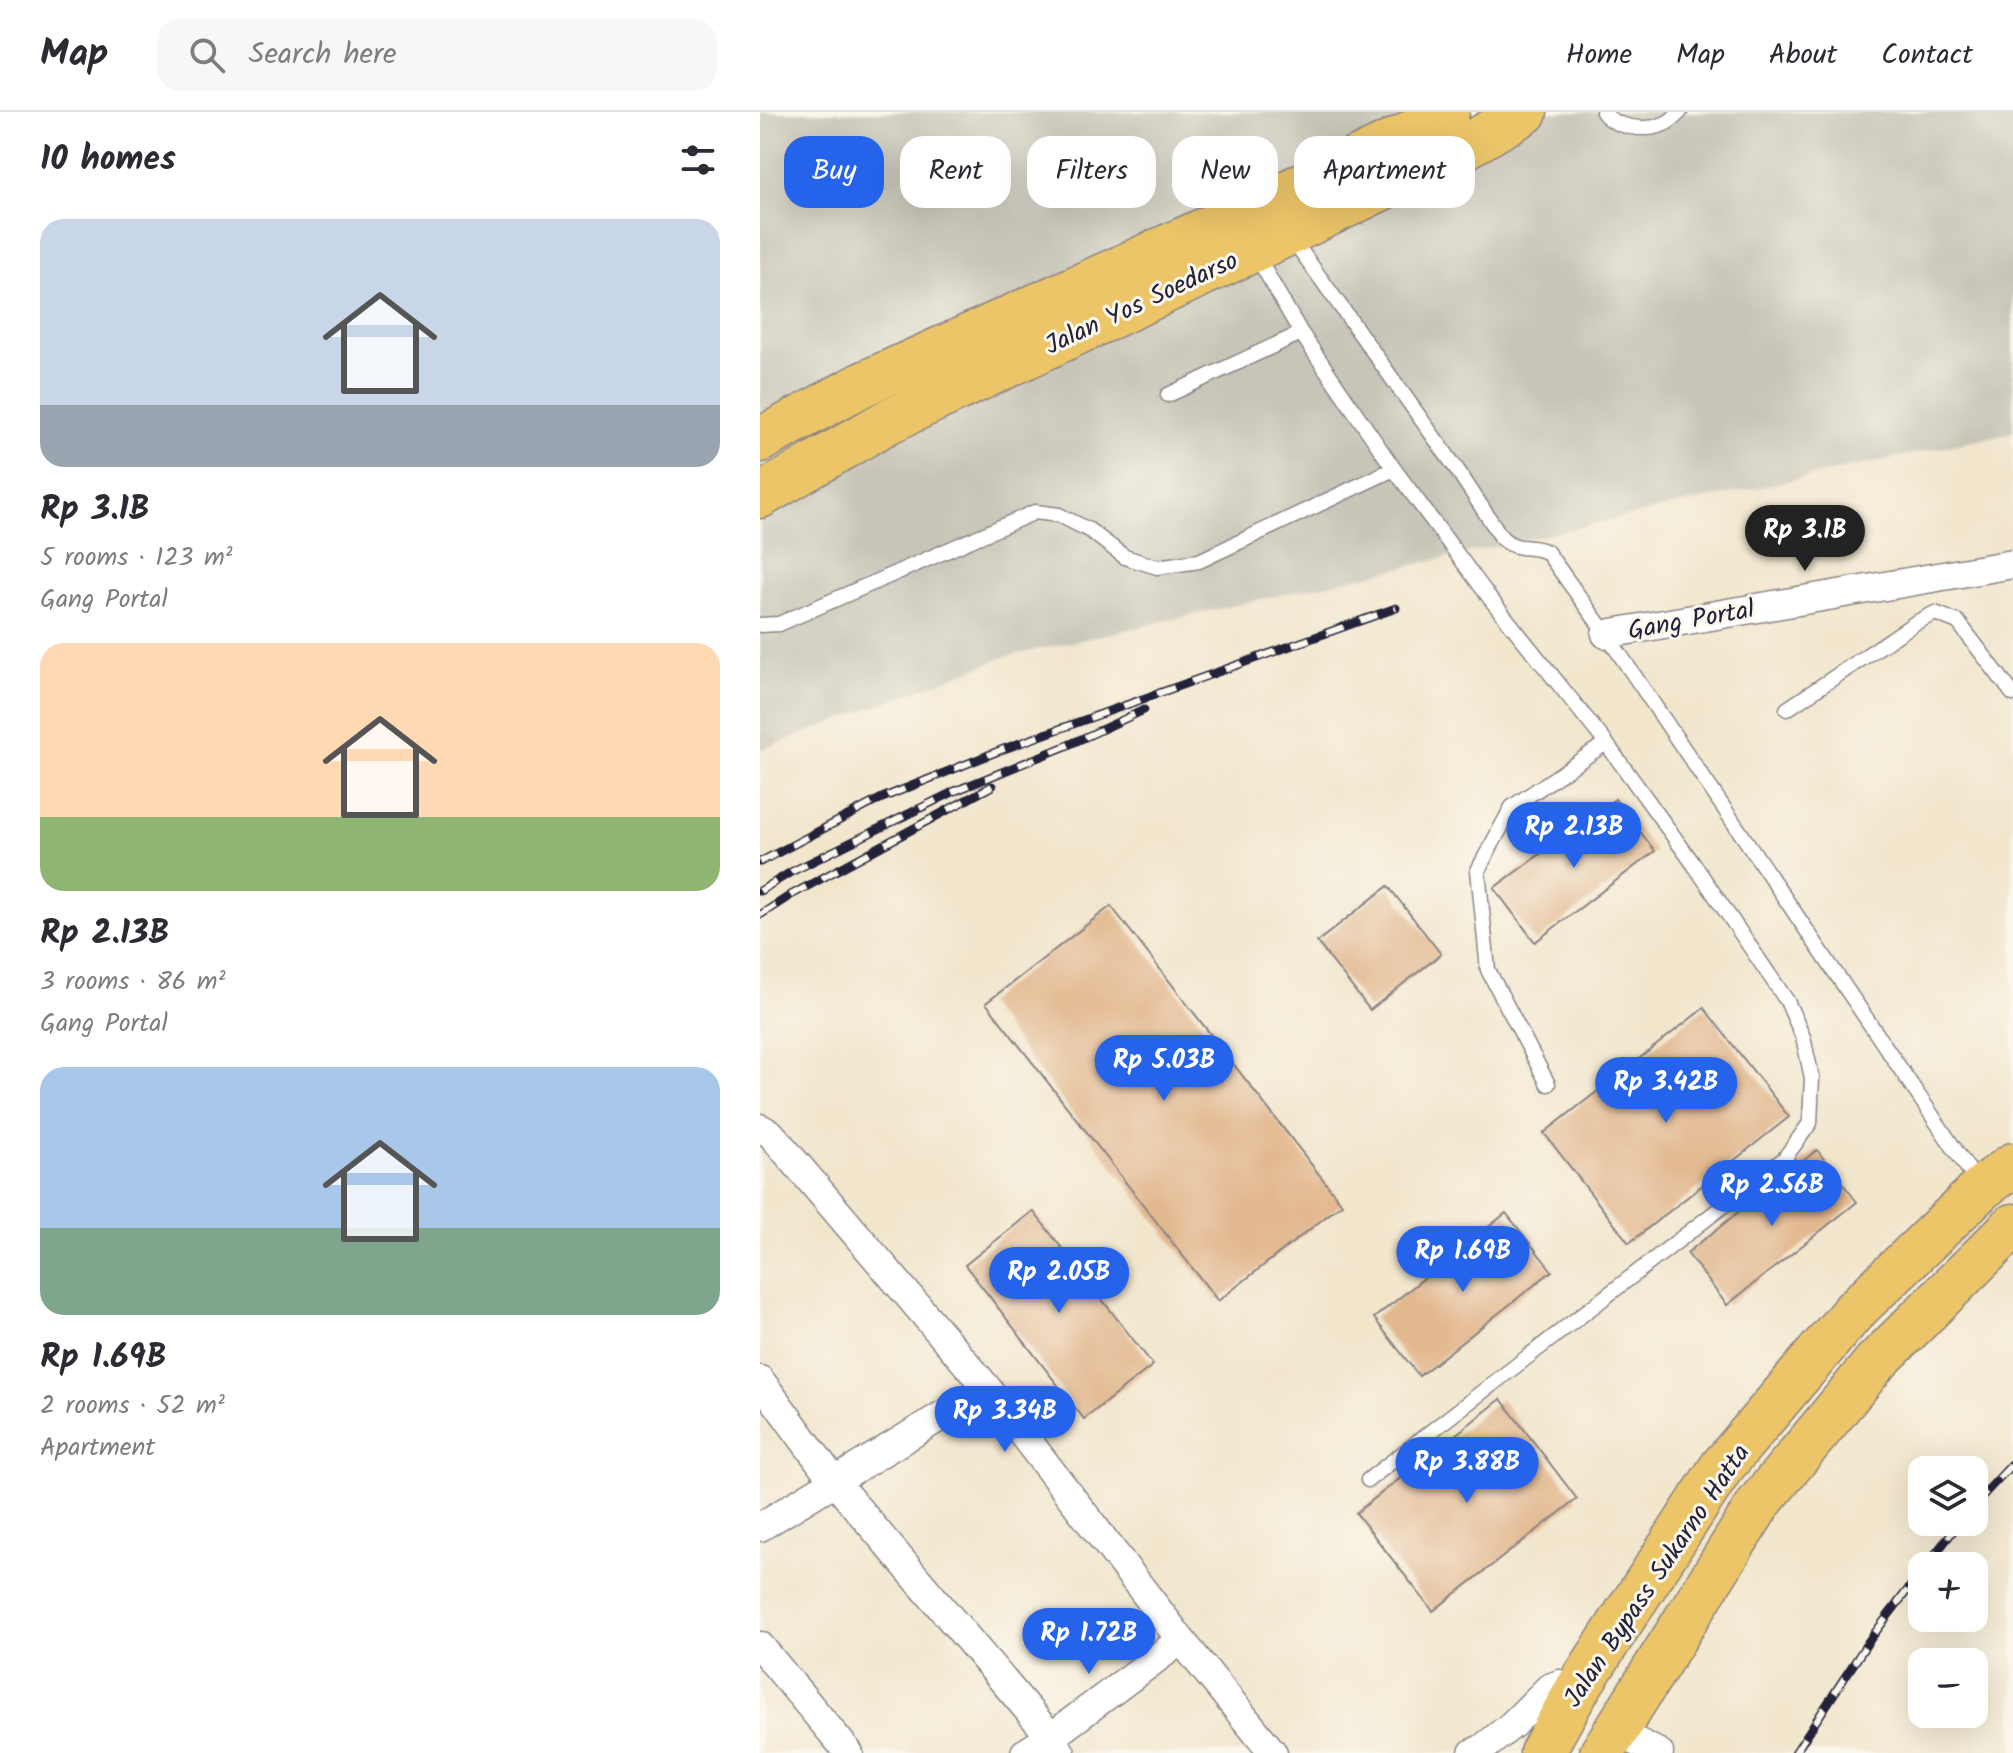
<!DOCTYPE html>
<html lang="en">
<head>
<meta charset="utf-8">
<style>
  body { margin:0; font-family:Kalam,sans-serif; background:#f7f7f7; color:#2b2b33; height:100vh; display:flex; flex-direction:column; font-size:30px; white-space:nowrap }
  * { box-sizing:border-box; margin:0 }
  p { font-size:26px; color:#7c7c81 }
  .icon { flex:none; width:44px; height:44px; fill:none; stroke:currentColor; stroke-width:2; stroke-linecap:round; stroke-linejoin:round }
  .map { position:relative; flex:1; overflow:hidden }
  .details { display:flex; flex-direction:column; background:#fff; width:760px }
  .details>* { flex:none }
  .top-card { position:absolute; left:24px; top:24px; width:760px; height:72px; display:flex; gap:16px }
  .fabs { position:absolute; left:1148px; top:1344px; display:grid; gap:16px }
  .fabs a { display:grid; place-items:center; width:80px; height:80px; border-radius:16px; background:#fff; box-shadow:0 8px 32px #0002; font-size:40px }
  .price { position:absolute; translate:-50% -68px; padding:0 18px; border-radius:28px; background:#2563eb; color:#fff; font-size:26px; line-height:52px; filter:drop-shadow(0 2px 4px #0008) }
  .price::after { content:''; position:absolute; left:50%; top:48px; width:24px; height:18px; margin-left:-12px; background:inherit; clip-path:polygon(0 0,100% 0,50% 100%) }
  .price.selected { background:#222; color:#fff }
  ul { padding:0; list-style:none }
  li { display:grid; align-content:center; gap:16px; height:424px; padding:0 40px }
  li span { display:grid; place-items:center; height:248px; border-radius:24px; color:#555 }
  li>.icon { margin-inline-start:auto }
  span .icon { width:144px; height:144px; fill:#fffc; stroke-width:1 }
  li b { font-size:34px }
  h2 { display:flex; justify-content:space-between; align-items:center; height:96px; padding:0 40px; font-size:34px }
  .pill { padding:0 28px; border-radius:24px; background:#fff; box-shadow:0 8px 32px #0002; font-size:28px; line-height:72px }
  .pill.selected { background:#2563eb; color:#fff }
  header { display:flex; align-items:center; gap:48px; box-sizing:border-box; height:112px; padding:0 40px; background:#fff; border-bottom:2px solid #e1e1e2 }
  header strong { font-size:38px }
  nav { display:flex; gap:44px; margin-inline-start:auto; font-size:28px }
  .search { width:560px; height:72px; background:#f7f7f7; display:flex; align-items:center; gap:20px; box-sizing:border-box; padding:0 28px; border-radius:24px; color:#7c7c81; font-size:30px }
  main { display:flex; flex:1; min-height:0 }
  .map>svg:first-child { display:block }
  .industrial { fill:#c7c5b8 }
  .building { fill:#e2b88f }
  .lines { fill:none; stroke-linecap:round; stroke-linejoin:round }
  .service-casing { stroke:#8a8484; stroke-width:17 }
  .minor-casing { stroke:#8a8484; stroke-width:31 }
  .trunk-casing { stroke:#8a8484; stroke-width:47 }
  .service { stroke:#fff; stroke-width:14 }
  .minor { stroke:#fff; stroke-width:28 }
  .trunk { stroke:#ecc569; stroke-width:44 }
  .rail-casing { stroke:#22223b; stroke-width:9 }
  .rail { stroke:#fbf7ec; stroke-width:6; stroke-dasharray:18; stroke-linecap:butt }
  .labels { text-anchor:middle; stroke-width:6; stroke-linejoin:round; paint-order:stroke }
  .street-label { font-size:26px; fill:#22223b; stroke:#fbf7ec }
</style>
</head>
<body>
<header>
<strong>Map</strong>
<div class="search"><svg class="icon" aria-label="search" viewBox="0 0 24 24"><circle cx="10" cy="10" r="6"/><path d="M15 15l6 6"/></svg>Search here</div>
<nav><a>Home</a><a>Map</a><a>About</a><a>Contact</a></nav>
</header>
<main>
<section class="details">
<h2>10 homes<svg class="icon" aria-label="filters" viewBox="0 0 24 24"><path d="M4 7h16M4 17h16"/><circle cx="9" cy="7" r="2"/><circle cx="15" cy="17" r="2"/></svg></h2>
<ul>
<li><span style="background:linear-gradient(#c9d6e8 75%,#9aa5b1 0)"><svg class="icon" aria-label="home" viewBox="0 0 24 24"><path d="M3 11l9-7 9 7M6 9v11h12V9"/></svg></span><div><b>Rp 3.1B</b><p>5 rooms · 123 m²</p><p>Gang Portal</p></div></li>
<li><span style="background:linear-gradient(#ffd9b3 70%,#8fb573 0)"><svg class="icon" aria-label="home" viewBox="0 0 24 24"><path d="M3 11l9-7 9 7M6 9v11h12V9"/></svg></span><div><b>Rp 2.13B</b><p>3 rooms · 86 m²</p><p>Gang Portal</p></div></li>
<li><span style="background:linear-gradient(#a9c7e8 65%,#7fa58c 0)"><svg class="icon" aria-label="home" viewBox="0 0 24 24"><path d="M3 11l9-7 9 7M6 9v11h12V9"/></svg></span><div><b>Rp 1.69B</b><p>2 rooms · 52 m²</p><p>Apartment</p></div></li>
</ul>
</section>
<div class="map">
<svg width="1253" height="1641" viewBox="0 0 1253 1641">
  <rect width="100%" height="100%" fill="#fbf7ec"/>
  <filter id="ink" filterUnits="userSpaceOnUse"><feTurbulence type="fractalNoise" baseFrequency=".0125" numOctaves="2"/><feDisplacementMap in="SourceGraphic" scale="16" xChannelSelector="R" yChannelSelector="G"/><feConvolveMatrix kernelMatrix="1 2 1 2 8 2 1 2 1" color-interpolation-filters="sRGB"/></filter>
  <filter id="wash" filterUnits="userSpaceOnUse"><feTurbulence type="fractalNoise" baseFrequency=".006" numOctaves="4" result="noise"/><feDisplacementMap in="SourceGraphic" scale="32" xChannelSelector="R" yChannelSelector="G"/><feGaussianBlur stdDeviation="1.8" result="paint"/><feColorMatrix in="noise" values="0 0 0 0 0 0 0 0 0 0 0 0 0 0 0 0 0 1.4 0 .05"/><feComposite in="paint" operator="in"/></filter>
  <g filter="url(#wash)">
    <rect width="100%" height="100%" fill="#f2e6cd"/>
    <path class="industrial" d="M 0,0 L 1253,0 L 1253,320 L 936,389 L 245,545 L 0,638 Z"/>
    <g id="blocks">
      <path class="building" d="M 855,687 L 895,739 L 775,830 L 734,776 Z
        M 628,774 L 681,842 L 610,898 L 557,830 Z
        M 351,794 L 582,1092 L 458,1189 L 226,891 Z
        M 944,896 L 1029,1005 L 869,1131 L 784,1021 Z
        M 1057,1038 L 1097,1090 L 967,1193 L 927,1141 Z
        M 273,1099 L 393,1253 L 324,1307 L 205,1153 Z
        M 746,1101 L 792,1159 L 659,1264 L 614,1206 Z
        M 741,1287 L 817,1387 L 673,1499 L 596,1401 Z"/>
    </g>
  </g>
  <g filter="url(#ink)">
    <use href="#blocks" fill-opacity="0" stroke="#8a8484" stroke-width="2"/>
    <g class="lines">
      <defs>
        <path id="service" d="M 843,0 C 855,16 886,20 904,12 C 910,10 916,4 920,0
          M 531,125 L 696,356 L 742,426 C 757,440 769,432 787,440 L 846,522 L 1219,1073
          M 496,143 L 541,221
          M 408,283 L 541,221 L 634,357 L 729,485 L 846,631 L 935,754 L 1027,889 L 1043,925 L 1052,966 L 1050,1011 L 1024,1047 L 608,1368
          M 0,513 L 19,512 L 275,400 L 299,403 L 329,418 L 365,445 L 397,455 L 439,449 L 634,357
          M 1027,597 L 1155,511 L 1175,501 L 1198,510 L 1253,582
          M 788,972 L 728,858 L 718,758 L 752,695 L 846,631"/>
        <path id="minor" d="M 846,522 L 1253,452
          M 0,1016 L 11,1022 L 227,1276 L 421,1528 L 513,1641
          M 0,1268 L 74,1369 L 291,1625 L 301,1641
          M 0,1415 L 227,1276
          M 0,1534 L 89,1641
          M 855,1619 L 899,1641
          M 265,1641 L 291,1625 L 421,1528
          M 713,1641 L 722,1637 L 752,1613 L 789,1576 L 800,1572 L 818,1576"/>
        <path id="trunk" d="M 0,328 L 103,272 L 509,89 L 645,24 L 687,0
          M 0,384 L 127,310 L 529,121 L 695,41 L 765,0
          M 782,1641 L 818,1576 L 961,1356 L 1094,1199 L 1222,1076 L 1253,1053
          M 842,1641 L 999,1391 L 1115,1251 L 1253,1114"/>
      </defs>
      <use href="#service" class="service-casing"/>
      <use href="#minor" class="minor-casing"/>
      <use href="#trunk" class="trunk-casing"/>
      <use href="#service" class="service"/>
      <use href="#minor" class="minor"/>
      <use href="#trunk" class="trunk"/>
      <defs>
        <path id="rail" d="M 0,750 L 122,686 L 241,638 L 636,496
          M 0,779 L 31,760 L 195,679 L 306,634 L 384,598
          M 0,803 L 31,783 L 232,674
          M 1214,1393 L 1253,1351
          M 1166,1454 L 1200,1410
          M 1035,1641 L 1108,1530 L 1162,1459"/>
      </defs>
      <use href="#rail" class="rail-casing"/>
      <use href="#rail" class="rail"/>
    </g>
  </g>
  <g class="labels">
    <g class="street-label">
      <text transform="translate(381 190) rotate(-25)" y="9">Jalan Yos Soedarso</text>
      <text transform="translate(931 507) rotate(-10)" y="9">Gang Portal</text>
      <text transform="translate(896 1463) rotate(-56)" y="9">Jalan Bypass Sukarno Hatta</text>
    </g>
  </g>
</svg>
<div class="fabs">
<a><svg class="icon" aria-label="layers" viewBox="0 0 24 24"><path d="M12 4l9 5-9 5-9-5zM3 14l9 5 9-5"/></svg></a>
<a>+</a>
<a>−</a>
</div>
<b class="price selected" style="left:1045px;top:461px">Rp 3.1B</b>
<b class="price" style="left:814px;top:758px">Rp 2.13B</b>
<b class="price" style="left:404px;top:991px">Rp 5.03B</b>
<b class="price" style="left:906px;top:1013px">Rp 3.42B</b>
<b class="price" style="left:1012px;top:1116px">Rp 2.56B</b>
<b class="price" style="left:703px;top:1182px">Rp 1.69B</b>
<b class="price" style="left:299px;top:1203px">Rp 2.05B</b>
<b class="price" style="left:245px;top:1342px">Rp 3.34B</b>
<b class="price" style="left:707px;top:1393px">Rp 3.88B</b>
<b class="price" style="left:329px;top:1564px">Rp 1.72B</b>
<div class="top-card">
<a class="pill selected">Buy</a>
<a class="pill">Rent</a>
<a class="pill">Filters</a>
<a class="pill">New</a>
<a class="pill">Apartment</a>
</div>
</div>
</main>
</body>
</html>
